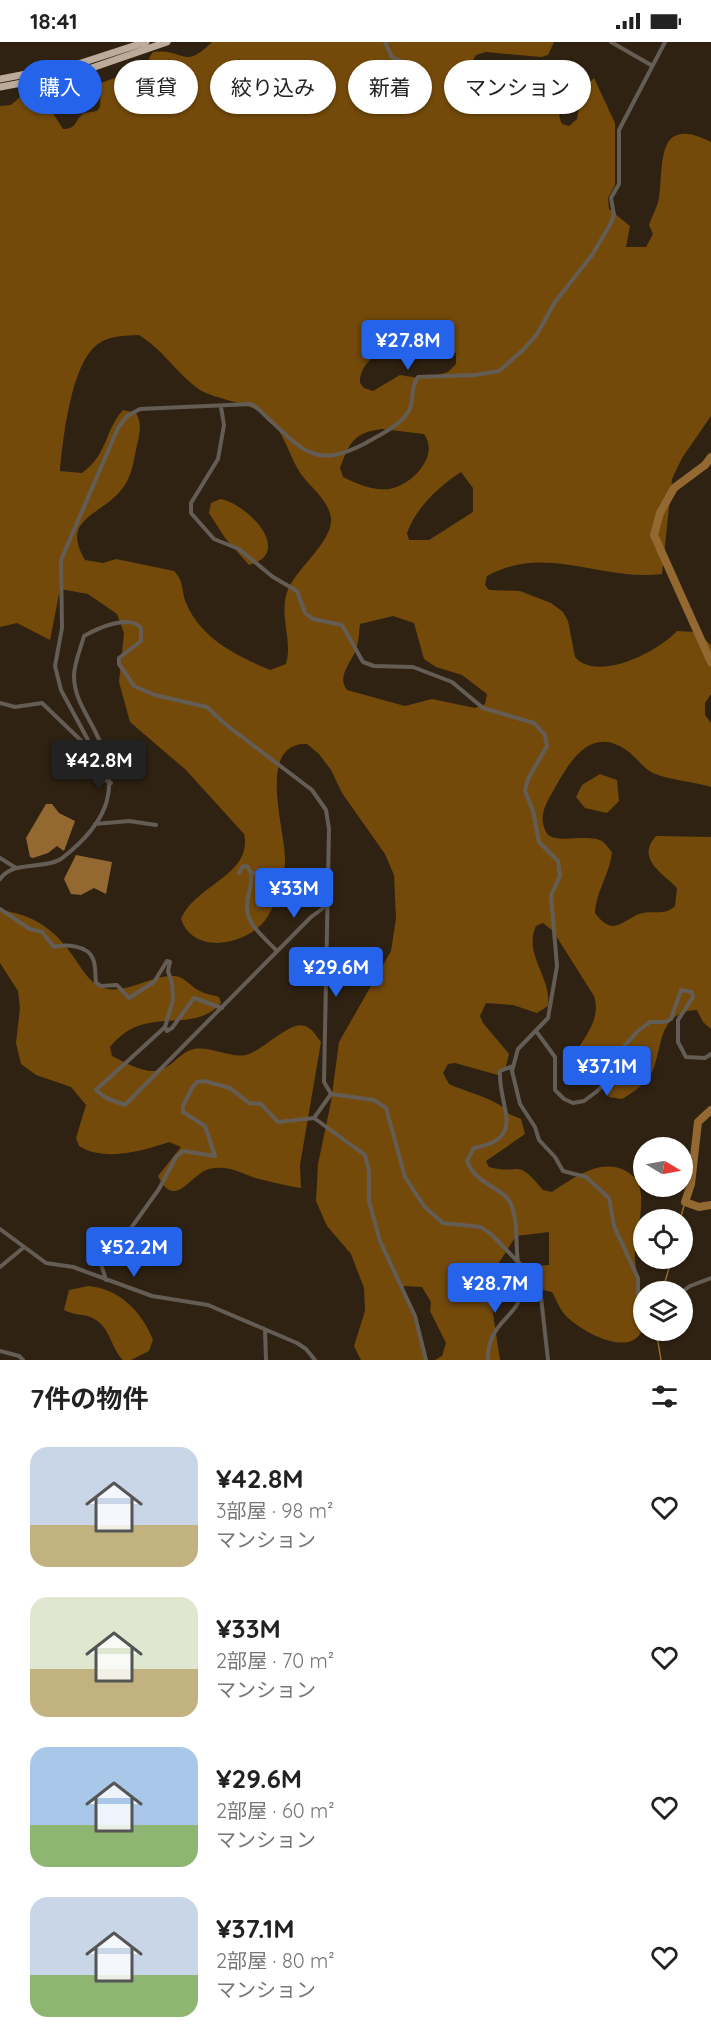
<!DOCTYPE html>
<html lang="ja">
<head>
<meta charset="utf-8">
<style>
  body { margin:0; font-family:Quicksand,"Noto Sans JP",sans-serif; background:#f2f2f2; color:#222; height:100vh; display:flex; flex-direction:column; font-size:22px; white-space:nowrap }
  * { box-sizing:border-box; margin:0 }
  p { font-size:20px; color:#767676 }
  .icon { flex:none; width:33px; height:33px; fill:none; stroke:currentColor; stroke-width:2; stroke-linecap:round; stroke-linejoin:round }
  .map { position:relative; height:1318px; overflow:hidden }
  .side { display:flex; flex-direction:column; background:#fff; flex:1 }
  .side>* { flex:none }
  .top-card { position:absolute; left:18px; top:18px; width:675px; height:54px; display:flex; gap:12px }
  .needle { width:39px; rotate:100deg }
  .tools { position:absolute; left:633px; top:1095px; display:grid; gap:12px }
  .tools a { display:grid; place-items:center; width:60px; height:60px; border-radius:50%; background:#fff; box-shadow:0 2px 4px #0004; font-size:30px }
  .price { position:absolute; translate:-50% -51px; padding:0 14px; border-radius:6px; background:#2563eb; color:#fff; font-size:20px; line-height:39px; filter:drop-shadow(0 2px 3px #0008) }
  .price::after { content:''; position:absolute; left:50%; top:36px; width:18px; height:14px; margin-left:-9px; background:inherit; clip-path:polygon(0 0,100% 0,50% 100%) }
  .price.selected { background:#222; color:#fff }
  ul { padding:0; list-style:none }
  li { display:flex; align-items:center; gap:18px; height:150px; padding:0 30px }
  li span { display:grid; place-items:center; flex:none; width:168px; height:120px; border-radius:18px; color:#555 }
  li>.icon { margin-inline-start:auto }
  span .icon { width:72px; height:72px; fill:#fffc; stroke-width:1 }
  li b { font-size:26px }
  h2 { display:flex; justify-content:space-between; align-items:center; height:72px; padding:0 30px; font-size:26px }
  .tag { padding:0 21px; border-radius:27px; background:#fff; box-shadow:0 2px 4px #0004; font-size:21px; line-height:54px }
  .tag.selected { background:#2563eb; color:#fff }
  .status { display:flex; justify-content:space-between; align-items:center; height:42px; padding:0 30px; background:#fff; direction:ltr }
  .status svg { height:16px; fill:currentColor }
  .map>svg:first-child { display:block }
  .forest { fill:#734a0a; fill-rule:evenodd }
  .water { fill:#946931 }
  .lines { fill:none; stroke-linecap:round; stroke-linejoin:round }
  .stream { stroke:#946931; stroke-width:1.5 }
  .river { stroke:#946931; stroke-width:8 }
  .street { stroke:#645d55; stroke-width:4 }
  .highway { stroke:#bcab98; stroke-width:7 }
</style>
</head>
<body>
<div class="status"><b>18:41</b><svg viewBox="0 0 49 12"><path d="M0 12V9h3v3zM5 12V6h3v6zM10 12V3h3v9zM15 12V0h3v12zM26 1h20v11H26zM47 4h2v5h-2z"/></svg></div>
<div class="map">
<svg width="711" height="1318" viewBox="0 0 711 1318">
  <rect width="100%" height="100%" fill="#2f2212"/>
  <path class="forest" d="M 212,0 L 554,0 L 548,13 L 541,15 L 486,10 L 476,13 L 471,21 L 463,58 L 465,63 C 485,73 499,45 513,37 C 522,31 541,29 551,31 C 569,49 553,65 562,82 L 569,84 L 577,77 L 582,48 L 594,36 L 615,81 L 615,143 L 608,156 L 609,167 L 630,184 L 626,205 L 646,205 L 653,192 L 649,183 C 652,174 657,166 659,156 C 664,122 655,72 711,100 L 711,374 L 682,416 L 672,437 L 662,532 C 600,540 548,501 487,534 L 485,543 L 489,548 L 520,549 L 551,561 L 563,570 L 568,579 L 575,615 C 598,641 659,609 677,589 L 696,590 L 711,603 L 711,652 L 705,661 L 705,673 L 711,681 L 711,745 C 692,739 672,739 653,731 C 643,726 638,717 629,710 C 593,683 572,715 556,744 C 548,759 537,772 546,790 C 553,804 589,790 603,800 C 606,802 609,807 612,810 C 610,832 596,849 595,871 C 613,896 623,878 639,872 C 652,867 664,875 675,864 L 677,846 C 664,832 635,817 656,794 L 711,795 L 711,987 L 703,980 L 697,968 C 658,970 663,1003 653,1028 C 647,1041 634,1050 622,1057 L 609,1055 L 600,1029 L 579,1023 L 572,1017 C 582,997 602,979 594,954 L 553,889 L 543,881 L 536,884 C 523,912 552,936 548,964 L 537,971 L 513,963 L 486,961 L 480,974 L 483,981 L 509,1012 L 505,1028 L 498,1033 L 455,1021 L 448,1022 L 443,1031 L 449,1042 C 465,1050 502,1058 509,1072 L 521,1077 L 525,1092 L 486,1119 L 489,1125 C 523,1134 514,1114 543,1148 L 552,1150 C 579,1132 611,1109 638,1139 C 646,1162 637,1185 635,1208 C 633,1233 648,1263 643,1285 C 634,1318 583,1291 566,1274 C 560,1268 556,1257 552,1250 L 535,1246 L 533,1224 L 549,1223 L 549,1190 L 516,1194 L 488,1238 L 500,1318 L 435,1318 L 442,1314 L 446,1301 L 430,1269 L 431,1260 L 422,1245 L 403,1244 L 427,1318 L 361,1318 L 354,1304 L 365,1269 L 364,1246 L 351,1212 L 327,1184 L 316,1159 L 318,1122 L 331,1060 L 339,1000 L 391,909 L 396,877 L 394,833 L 385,812 L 342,751 L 331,728 L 319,712 L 307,702 C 255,700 286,789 285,818 C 285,825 283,833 282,840 C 278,854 271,872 262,882 C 241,904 193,912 181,877 C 196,842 253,833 244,792 L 186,728 L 130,680 L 119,640 L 124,591 L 117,572 L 88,552 L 60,547 L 50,598 L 17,581 L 0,585 L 0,64 L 11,63 L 28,48 L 39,49 L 63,87 C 78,87 74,78 84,71 L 97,69 L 100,65 L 101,41 L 120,34 L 131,36 L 146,57 L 151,54 L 149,16 L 153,10 C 185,6 183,29 212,0 ZM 139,293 C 163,308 175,329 196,345 C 210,357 244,359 263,371 C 285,386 288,416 304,436 C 313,447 330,461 331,477 C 332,501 295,527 287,550 C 279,575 293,598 286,622 L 270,628 C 237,614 202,597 187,563 C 181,551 185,540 174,529 L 116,517 L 103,521 L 85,518 C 60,476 101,474 122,447 C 132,435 134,417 137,403 C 140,391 142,381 136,371 L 123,368 C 104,389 109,411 82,431 L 60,429 C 63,397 71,321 98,302 C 110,293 125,294 139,293 ZM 431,301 L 456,311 L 456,322 L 448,330 L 424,337 L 400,333 L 373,349 L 364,346 L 360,341 C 360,307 406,303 431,301 ZM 382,387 L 424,392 C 440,414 412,443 389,447 C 373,449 357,442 343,435 L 340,426 C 350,400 353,391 382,387 ZM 461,430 L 473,446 L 473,470 L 429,498 L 409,498 L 407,491 C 416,466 438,445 461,430 ZM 393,574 L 414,581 L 424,617 L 436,625 L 462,633 L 487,652 L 485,662 L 475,666 L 432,657 L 405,664 L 347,648 C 336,634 352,620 356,607 C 359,599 359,590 360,582 Z
    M 220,457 C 247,461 295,511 249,523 L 225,496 L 209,471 L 211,461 Z
    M 600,732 L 617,738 L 619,759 L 607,771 L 585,766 L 576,755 L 582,743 Z
    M 6,869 C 38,875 57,890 75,917 C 81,926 89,939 99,944 C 121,956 151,932 175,934 C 187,936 191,946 202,950 C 207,953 214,953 219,955 L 221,961 C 191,995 146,960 110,1005 L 112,1014 C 124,1020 141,1030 155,1029 C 171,1028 179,1010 194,1007 C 212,1004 233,1018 249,1012 C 264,1007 291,978 305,984 C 312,986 317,995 321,1000 L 300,1123 L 301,1146 C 287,1144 273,1140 259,1137 C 241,1132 230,1122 209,1127 C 189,1133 175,1169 158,1134 L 181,1105 L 169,1100 C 143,1109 104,1120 79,1104 L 76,1096 L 86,1063 L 71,1045 L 36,1033 L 21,1022 L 16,1001 L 20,966 L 18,949 L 0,921 L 0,870 Z
    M 88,1244 C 119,1246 143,1271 153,1298 L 149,1309 L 131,1318 L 123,1318 C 111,1306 111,1288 96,1278 C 86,1271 74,1274 64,1268 L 69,1248 Z"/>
  <path class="water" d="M 46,762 L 52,762 L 59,771 L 75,779 L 64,809 L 57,804 L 48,811 L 33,816 L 30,815 L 26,796 Z
    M 76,813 L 112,820 L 106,852 L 94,846 L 81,853 L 71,852 L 64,837 Z"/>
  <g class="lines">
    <path class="stream" d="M 680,1178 L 685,1160
      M 662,1250 L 672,1216
      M 656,1288 L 661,1318"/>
    <path class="river" d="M 711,415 L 705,423 L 674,446 L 660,471 L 654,493 L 711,620
      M 711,1068 L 698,1080 L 691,1142 L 685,1160 L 699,1165 L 711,1163"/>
    <path class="street" d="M 385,0 L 392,15 L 418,27
      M 611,0 L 651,23
      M 221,365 L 224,383 L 218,417 L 191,461 L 191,471 L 214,497 L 239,507 L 273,535 L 297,549 L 305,571 L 313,577 L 342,583 L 363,620 L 374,624 L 413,625 L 452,640 L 483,666 L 534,681 L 545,693 L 547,704 L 528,737 L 525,749 L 533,769 L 539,800 L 558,819 L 560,834 L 551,853 L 557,924 L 548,976 L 518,1007 L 512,1029 L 520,1062 L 535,1085 L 539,1098 L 555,1115 L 563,1129 L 586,1135 L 609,1156 L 614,1184 L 638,1236 L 638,1251 L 644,1268
      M 0,661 L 15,665 L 42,661 L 94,711
      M 111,741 L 105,738 L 101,722 L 61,648 L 55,624 L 62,586 L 61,518 L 118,386 L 127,374 L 140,367 L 251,362 C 260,367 264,373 272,380 C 306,412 319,425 364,402 C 377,394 396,386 406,373 C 416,362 409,346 418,335 L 475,333 L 499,329 L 523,308 L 537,292 L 555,260 L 592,213 L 611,181 L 614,173 L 611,156 L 619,142 L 619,88 L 665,0
      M 95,782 L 129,779 L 156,783
      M 0,816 L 16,826
      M 239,831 L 243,824 L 248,825 C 256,838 248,847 247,862 C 245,882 265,896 277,909
      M 252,831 L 328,832
      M 0,837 C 13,818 43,828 61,817 C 109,780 123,745 95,689 C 86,671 74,655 74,634 C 74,621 81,606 84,594 C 98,586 129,572 141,586 L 141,599 L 119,616 L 119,622 L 134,644 L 155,653 L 207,665 L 225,682 L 312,748 L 326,768 L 329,787 L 324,1040 L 331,1052 L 374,1058 L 386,1066 L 405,1135 L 424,1164 L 443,1181 L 481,1185 L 492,1193 L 521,1223 L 541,1255 L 548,1318
      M 0,867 L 30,887 L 42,890 L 54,905 C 65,902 88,903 93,917 C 96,923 95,933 96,941 L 101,944 L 117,943 L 129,956 L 154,940 L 167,919 L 170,920 L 168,929 L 172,941 L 173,958 L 165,985 L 96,1048 L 106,1056 L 125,1063 L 311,875 L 326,864
      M 165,985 L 167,989 L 172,986 L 194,956 L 222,966
      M 536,989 L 555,1015 L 555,1048 L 564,1057 L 573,1061 L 584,1059 L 596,1050 L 617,1030 L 625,1003 L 638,989 L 650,980 L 665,980 L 671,977 L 681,948 L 692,950 L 693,955 L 678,978 L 678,1000 L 686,1015 L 705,1016 L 711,1012
      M 513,1024 L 500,1029 C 498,1066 528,1096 474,1106 L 467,1119 C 476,1143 502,1145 510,1160 C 519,1179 515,1200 518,1220
      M 314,1076 L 331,1052
      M 0,1187 L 46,1221 L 73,1225 L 152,1254 L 208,1263 L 297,1301 L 306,1307 L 315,1318
      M 0,1225 L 23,1206
      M 106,1238 L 101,1222 L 116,1207 L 159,1147 L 176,1115 L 183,1109 L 215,1114 L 205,1084 L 183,1070 L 183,1064 L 192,1046 L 197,1040 L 204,1039 L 230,1046 L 249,1061 L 261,1062 L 278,1080 L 314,1076 L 365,1113 L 369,1129 L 369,1159 L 380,1199 L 415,1274 L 426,1318
      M 682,1250 L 690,1244 L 711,1236
      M 265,1288 L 266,1318
      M 0,1309 L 19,1314 L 23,1318
      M 488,1318 C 487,1279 519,1276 522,1248 C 523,1240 521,1231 521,1224"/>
    <path class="highway" d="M 0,37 L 78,22 L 146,0
      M 0,45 L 80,30 L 167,0"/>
  </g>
</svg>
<div class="tools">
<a><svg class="needle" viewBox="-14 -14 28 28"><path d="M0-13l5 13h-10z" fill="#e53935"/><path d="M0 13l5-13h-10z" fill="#767676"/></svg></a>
<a><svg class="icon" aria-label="locate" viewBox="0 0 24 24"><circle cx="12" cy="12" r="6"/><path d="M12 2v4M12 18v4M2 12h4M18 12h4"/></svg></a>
<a><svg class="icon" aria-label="layers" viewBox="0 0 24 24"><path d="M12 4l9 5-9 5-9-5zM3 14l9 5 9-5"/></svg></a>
</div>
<b class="price" style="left:408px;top:329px">¥27.8M</b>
<b class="price selected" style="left:99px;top:749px">¥42.8M</b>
<b class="price" style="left:294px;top:877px">¥33M</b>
<b class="price" style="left:336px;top:956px">¥29.6M</b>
<b class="price" style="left:607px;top:1055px">¥37.1M</b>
<b class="price" style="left:134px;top:1236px">¥52.2M</b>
<b class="price" style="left:495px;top:1272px">¥28.7M</b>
<div class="top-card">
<a class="tag selected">購入</a>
<a class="tag">賃貸</a>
<a class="tag">絞り込み</a>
<a class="tag">新着</a>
<a class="tag">マンション</a>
</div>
</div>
<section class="side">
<h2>7件の物件<svg class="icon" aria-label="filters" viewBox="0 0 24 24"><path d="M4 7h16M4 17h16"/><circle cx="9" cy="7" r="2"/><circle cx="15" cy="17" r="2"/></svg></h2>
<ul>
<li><span style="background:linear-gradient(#c9d6e8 65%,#c2b280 0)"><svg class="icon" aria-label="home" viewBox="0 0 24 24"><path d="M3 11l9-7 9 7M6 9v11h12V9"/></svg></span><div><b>¥42.8M</b><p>3部屋 · 98 m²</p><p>マンション</p></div><svg class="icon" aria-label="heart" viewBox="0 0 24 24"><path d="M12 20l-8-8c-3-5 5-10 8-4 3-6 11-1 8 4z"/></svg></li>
<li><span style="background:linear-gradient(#dfe7d0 60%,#c2b280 0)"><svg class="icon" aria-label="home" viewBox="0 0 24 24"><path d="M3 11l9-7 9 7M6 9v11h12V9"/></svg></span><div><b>¥33M</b><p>2部屋 · 70 m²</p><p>マンション</p></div><svg class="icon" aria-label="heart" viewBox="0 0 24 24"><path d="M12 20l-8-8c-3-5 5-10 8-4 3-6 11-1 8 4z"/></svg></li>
<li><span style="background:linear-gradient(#a9c7e8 65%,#8fb573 0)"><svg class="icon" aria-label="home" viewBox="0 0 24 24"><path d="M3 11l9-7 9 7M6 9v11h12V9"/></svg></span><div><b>¥29.6M</b><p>2部屋 · 60 m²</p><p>マンション</p></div><svg class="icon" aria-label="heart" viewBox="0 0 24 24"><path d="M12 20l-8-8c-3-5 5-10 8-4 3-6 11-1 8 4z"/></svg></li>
<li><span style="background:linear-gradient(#c9d6e8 65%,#8fb573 0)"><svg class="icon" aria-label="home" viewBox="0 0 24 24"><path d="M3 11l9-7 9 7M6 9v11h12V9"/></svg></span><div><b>¥37.1M</b><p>2部屋 · 80 m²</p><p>マンション</p></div><svg class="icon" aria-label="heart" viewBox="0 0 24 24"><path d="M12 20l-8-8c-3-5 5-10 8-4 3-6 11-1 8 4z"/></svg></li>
</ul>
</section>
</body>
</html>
